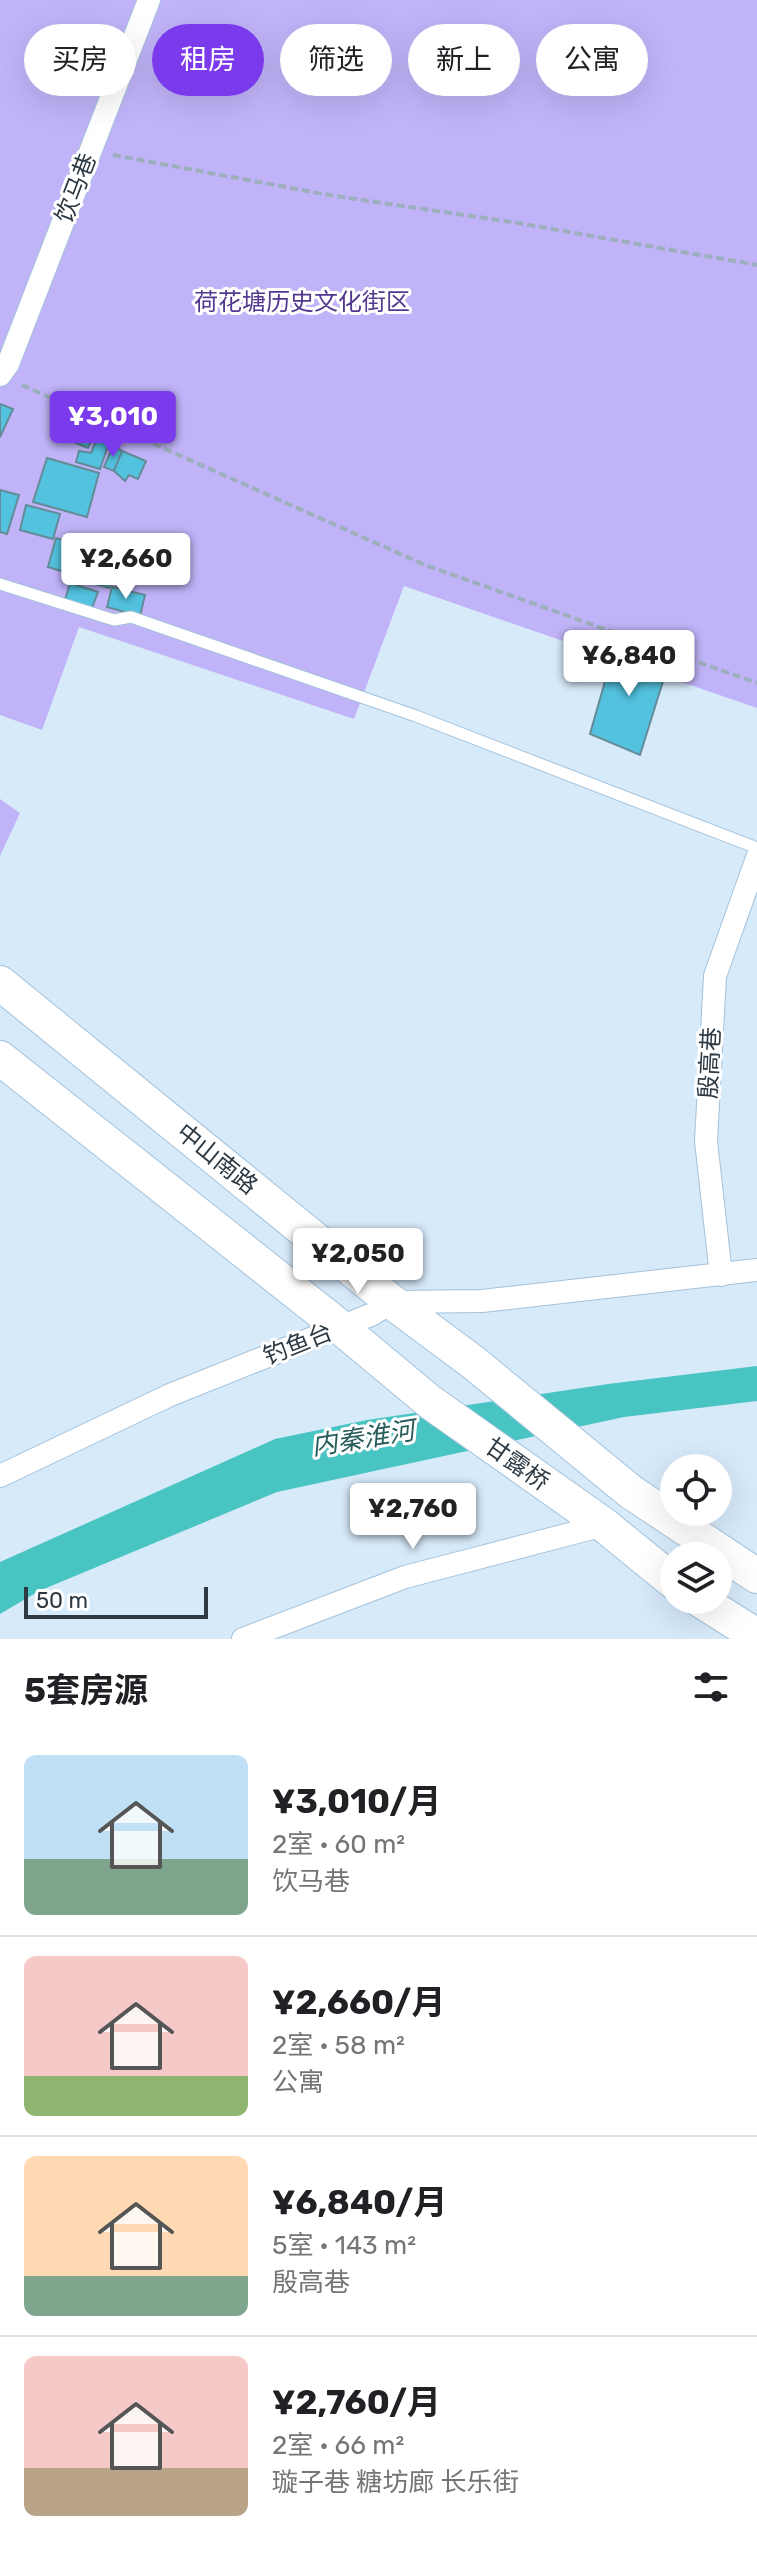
<!DOCTYPE html>
<html lang="zh">
<head>
<meta charset="utf-8">
<style>
  body { margin:0; font-family:Rubik,"Noto Sans SC",sans-serif; background:#f6f6f6; color:#202124; height:100vh; display:flex; flex-direction:column; font-size:30px; white-space:nowrap }
  * { box-sizing:border-box; margin:0 }
  p { font-size:26px; color:#757577 }
  .icon { flex:none; width:44px; height:44px; fill:none; stroke:currentColor; stroke-width:2; stroke-linecap:round; stroke-linejoin:round }
  .map { position:relative; height:1639px; overflow:hidden }
  .drawer { display:flex; flex-direction:column; background:#fff; flex:1 }
  .drawer>* { flex:none }
  .top-card { position:absolute; left:24px; top:24px; width:710px; height:72px; display:flex; gap:16px }
  .buttons { position:absolute; left:660px; top:1454px; display:grid; gap:16px }
  .buttons a { display:grid; place-items:center; width:72px; height:72px; border-radius:50%; background:#fff; box-shadow:0 8px 32px #0002; font-size:40px }
  .scale { position:absolute; left:24px; bottom:20px; width:184px; box-sizing:border-box; padding-left:8px; border:4px solid #2d3a44; border-top:0; font-size:22px; line-height:28px; white-space:nowrap; color:#2d3a44; -webkit-text-stroke:6px #fff; paint-order:stroke }
  .price { position:absolute; translate:-50% -68px; padding:0 18px; border-radius:8px; background:#fff; color:#222; font-size:26px; line-height:52px; filter:drop-shadow(0 2px 4px #0008) }
  .price::after { content:''; position:absolute; left:50%; top:48px; width:24px; height:18px; margin-left:-12px; background:inherit; clip-path:polygon(0 0,100% 0,50% 100%) }
  .price.current { background:#7c3aed; color:#fff }
  ul { padding:0; list-style:none }
  li { display:flex; align-items:center; gap:24px; height:200px; padding:0 24px }
  li+li { border-top:2px solid #e0e0e0 }
  li span { display:grid; place-items:center; flex:none; width:224px; height:160px; border-radius:12px; color:#555 }
  li>.icon { margin-inline-start:auto }
  span .icon { width:96px; height:96px; fill:#fffc; stroke-width:1 }
  li b { font-size:34px }
  h2 { display:flex; justify-content:space-between; align-items:center; height:96px; padding:0 24px; font-size:34px }
  .chip { padding:0 28px; border-radius:36px; background:#fff; box-shadow:0 8px 32px #0002; font-size:28px; line-height:72px }
  .chip.current { background:#7c3aed; color:#fff }
  .map>svg:first-child { display:block }
  .green { fill:#c0b3f8 }
  .water { fill:#48c4c2 }
  .building { fill:#53c2df; stroke:#638c98; stroke-width:2 }
  .lines { fill:none; stroke-linecap:round; stroke-linejoin:round }
  .lane-casing { stroke:#a3c2db; stroke-width:13 }
  .street-casing { stroke:#a3c2db; stroke-width:24 }
  .primary-casing { stroke:#a3c2db; stroke-width:36 }
  .path { stroke:#9daebc; stroke-width:4; stroke-dasharray:8 4; stroke-linecap:butt }
  .lane { stroke:#fff; stroke-width:11 }
  .street { stroke:#fff; stroke-width:22 }
  .primary { stroke:#fff; stroke-width:34 }
  .primary-bridge-casing { stroke:#a3c2db; stroke-width:36; stroke-linecap:butt }
  .primary-bridge { stroke:#fff; stroke-width:34 }
  .labels { text-anchor:middle; stroke-width:6; stroke-linejoin:round; paint-order:stroke }
  .street-label { font-size:24px; fill:#2d3a44; stroke:#fff }
  .park-label { font-size:24px; fill:#523990; stroke:#fff }
  .water-label { font-size:26px; font-style:italic; fill:#285c5b; stroke:#fff }
</style>
</head>
<body>
<div class="map">
<svg width="757" height="1639" viewBox="0 0 757 1639">
  <rect width="100%" height="100%" fill="#d7eafa"/>
  <path class="green" d="M 0,0 L 757,0 L 757,708 L 404,586 L 354,719 L 79,627 L 42,730 L 0,715 Z
    M 0,799 L 20,813 L 0,856 Z"/>
  <path class="water" d="M 757,1366 L 757,1401 L 624,1417 L 277,1492 L 39,1591 L 0,1614 L 0,1562 L 275,1439 L 367,1420 L 608,1384 Z"/>
  <path class="building" d="M 0,404 L 13,409 L 0,437 Z
    M 63,414 L 97,428 L 88,448 L 56,435 Z
    M 99,434 L 111,437 L 100,469 L 76,462 L 79,451 L 91,453 Z
    M 113,446 L 122,451 L 114,471 L 104,467 Z
    M 122,451 L 146,461 L 138,479 L 129,475 L 125,481 L 114,471 Z
    M 47,458 L 99,473 L 87,517 L 33,502 Z
    M 0,490 L 19,495 L 7,534 L 0,532 Z
    M 26,505 L 60,514 L 53,539 L 20,530 Z
    M 56,538 L 76,544 L 68,573 L 48,567 Z
    M 80,549 L 117,559 L 109,588 L 71,577 Z
    M 122,555 L 135,558 L 132,571 L 119,567 Z
    M 70,583 L 98,592 L 92,608 L 65,600 Z
    M 112,587 L 145,595 L 140,616 L 107,607 Z
    M 616,643 L 669,662 L 640,755 L 590,734 Z"/>
  <g class="lines">
    <defs>
      <path id="lane" d="M 0,584 L 114,620 L 131,617 L 416,716 L 757,848"/>
      <path id="street" d="M 0,375 L 8,364 L 149,0
        M 721,1275 L 706,1141 L 715,976 L 757,858
        M 0,1476 L 170,1395 L 373,1314 L 392,1302 L 482,1301 L 757,1270
        M 243,1639 L 405,1577 L 604,1525"/>
      <path id="primary" d="M 0,983 L 392,1302 L 474,1363
        M 0,1058 L 340,1327 L 430,1402 L 604,1525 L 674,1582
        M 631,1492 L 757,1576
        M 700,1600 L 757,1636"/>
    </defs>
    <use href="#lane" class="lane-casing"/>
    <use href="#street" class="street-casing"/>
    <use href="#primary" class="primary-casing"/>
    <path class="path" d="M 113,155 L 329,195 L 518,223 L 757,265
      M 22,385 L 425,565 L 757,683"/>
    <use href="#lane" class="lane"/>
    <use href="#street" class="street"/>
    <use href="#primary" class="primary"/>
    <defs>
      <path id="primary-bridge" d="M 474,1363 L 631,1492"/>
    </defs>
    <use href="#primary-bridge" class="primary-bridge-casing"/>
    <use href="#primary-bridge" class="primary-bridge"/>
  </g>
  <g class="labels">
    <g class="street-label">
      <text transform="translate(76 188) rotate(-69)" y="8">饮马巷</text>
      <text transform="translate(710 1063) rotate(-87)" y="8">殷高巷</text>
      <text transform="translate(217 1159) rotate(39)" y="8">中山南路</text>
      <text transform="translate(298 1344) rotate(-22)" y="8">钓鱼台</text>
      <text transform="translate(517 1464) rotate(35)" y="8">甘露桥</text>
    </g>
    <g class="park-label">
      <text x="302" y="310">荷花塘历史文化街区</text>
    </g>
    <g class="water-label">
      <text transform="translate(363 1438) rotate(-9)" y="9">内秦淮河</text>
    </g>
  </g>
</svg>
<div class="buttons">
<a><svg class="icon" aria-label="locate" viewBox="0 0 24 24"><circle cx="12" cy="12" r="6"/><path d="M12 2v4M12 18v4M2 12h4M18 12h4"/></svg></a>
<a><svg class="icon" aria-label="layers" viewBox="0 0 24 24"><path d="M12 4l9 5-9 5-9-5zM3 14l9 5 9-5"/></svg></a>
</div>
<div class="scale">50 m</div>
<b class="price current" style="left:113px;top:459px">¥3,010</b>
<b class="price" style="left:126px;top:601px">¥2,660</b>
<b class="price" style="left:629px;top:698px">¥6,840</b>
<b class="price" style="left:358px;top:1296px">¥2,050</b>
<b class="price" style="left:413px;top:1551px">¥2,760</b>
<div class="top-card">
<a class="chip">买房</a>
<a class="chip current">租房</a>
<a class="chip">筛选</a>
<a class="chip">新上</a>
<a class="chip">公寓</a>
</div>
</div>
<section class="drawer">
<h2>5套房源<svg class="icon" aria-label="filters" viewBox="0 0 24 24"><path d="M4 7h16M4 17h16"/><circle cx="9" cy="7" r="2"/><circle cx="15" cy="17" r="2"/></svg></h2>
<ul>
<li><span style="background:linear-gradient(#bfe0f5 65%,#7fa58c 0)"><svg class="icon" aria-label="home" viewBox="0 0 24 24"><path d="M3 11l9-7 9 7M6 9v11h12V9"/></svg></span><div><b>¥3,010/月</b><p>2室 · 60 m²</p><p>饮马巷</p></div></li>
<li><span style="background:linear-gradient(#f6c9c9 75%,#8fb573 0)"><svg class="icon" aria-label="home" viewBox="0 0 24 24"><path d="M3 11l9-7 9 7M6 9v11h12V9"/></svg></span><div><b>¥2,660/月</b><p>2室 · 58 m²</p><p>公寓</p></div></li>
<li><span style="background:linear-gradient(#ffd9b3 75%,#7fa58c 0)"><svg class="icon" aria-label="home" viewBox="0 0 24 24"><path d="M3 11l9-7 9 7M6 9v11h12V9"/></svg></span><div><b>¥6,840/月</b><p>5室 · 143 m²</p><p>殷高巷</p></div></li>
<li><span style="background:linear-gradient(#f6c9c9 70%,#b9a48a 0)"><svg class="icon" aria-label="home" viewBox="0 0 24 24"><path d="M3 11l9-7 9 7M6 9v11h12V9"/></svg></span><div><b>¥2,760/月</b><p>2室 · 66 m²</p><p>璇子巷 糖坊廊 长乐街</p></div></li>
</ul>
</section>
</body>
</html>
